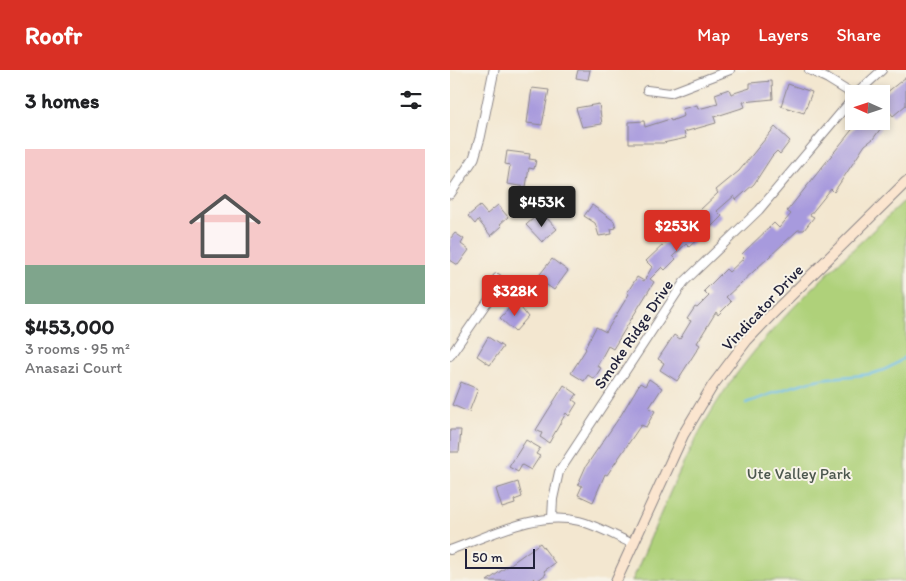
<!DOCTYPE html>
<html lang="en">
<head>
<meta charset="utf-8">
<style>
  body { margin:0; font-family:Itim,sans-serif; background:#f2f2f2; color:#202124; height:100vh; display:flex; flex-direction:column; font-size:19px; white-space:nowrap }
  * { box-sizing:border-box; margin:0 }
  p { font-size:16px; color:#757577 }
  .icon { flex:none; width:28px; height:28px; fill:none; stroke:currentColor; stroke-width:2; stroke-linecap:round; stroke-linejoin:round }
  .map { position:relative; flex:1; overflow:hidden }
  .side { display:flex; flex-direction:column; background:#fff; width:450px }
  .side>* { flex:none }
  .needle { width:32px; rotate:273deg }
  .tools { position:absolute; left:395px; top:15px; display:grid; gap:10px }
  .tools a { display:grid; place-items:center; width:45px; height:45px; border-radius:0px; background:#fff; box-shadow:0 2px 8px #0003; font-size:25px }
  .scale { position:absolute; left:15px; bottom:12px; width:70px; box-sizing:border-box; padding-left:5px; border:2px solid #22223b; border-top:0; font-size:14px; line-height:18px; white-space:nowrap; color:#22223b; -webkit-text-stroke:4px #f7f3e8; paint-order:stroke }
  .price { position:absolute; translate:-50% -42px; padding:0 11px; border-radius:5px; background:#d93025; color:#fff; font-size:16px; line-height:32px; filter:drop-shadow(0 1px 2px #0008) }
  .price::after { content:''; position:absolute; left:50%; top:30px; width:15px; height:11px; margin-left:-8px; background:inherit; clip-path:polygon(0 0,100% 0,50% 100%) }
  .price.active { background:#222; color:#fff }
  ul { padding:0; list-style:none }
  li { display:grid; align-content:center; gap:10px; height:265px; padding:0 25px }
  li+li { border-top:1px solid #e0e0e0 }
  li span { display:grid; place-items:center; height:155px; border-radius:0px; color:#555 }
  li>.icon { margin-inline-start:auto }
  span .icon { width:90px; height:90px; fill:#fffc; stroke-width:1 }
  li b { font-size:21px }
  h2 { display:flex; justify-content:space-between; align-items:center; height:60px; padding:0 25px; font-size:21px }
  header { display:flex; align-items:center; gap:30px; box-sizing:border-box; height:70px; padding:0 25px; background:#d93025; color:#fff }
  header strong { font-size:24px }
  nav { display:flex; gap:28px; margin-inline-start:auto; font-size:18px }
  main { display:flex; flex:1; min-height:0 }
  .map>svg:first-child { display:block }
  .green { fill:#afd17a; stroke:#687a5a }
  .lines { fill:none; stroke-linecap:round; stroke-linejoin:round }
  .stream { stroke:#6cbde7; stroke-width:2.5 }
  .building { fill:#a79add }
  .minor-casing { stroke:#8a8486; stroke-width:10 }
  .tertiary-casing { stroke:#8a8486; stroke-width:11 }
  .secondary-casing { stroke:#8a8486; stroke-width:12 }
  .minor { stroke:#fff; stroke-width:8 }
  .tertiary { stroke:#fff; stroke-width:9 }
  .secondary { stroke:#fbe5cf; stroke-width:10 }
  .labels { text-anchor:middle; stroke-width:4; stroke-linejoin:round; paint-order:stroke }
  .street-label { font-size:16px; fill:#22223b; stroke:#f7f3e8 }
  .park-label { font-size:16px; fill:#4c574e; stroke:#f7f3e8 }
</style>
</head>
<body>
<header>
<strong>Roofr</strong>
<nav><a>Map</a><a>Layers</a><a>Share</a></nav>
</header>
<main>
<section class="side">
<h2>3 homes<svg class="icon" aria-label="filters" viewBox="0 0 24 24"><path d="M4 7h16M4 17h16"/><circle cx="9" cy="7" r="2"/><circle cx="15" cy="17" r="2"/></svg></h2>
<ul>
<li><span style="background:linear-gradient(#f6c9c9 75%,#7fa58c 0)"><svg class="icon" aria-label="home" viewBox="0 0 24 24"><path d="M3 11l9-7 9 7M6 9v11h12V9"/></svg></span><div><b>$453,000</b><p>3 rooms · 95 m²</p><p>Anasazi Court</p></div></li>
</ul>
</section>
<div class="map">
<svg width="456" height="511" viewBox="0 0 456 511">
  <rect width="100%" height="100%" fill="#f7f3e8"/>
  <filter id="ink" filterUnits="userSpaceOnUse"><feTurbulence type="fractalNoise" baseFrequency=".02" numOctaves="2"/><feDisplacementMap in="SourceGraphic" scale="10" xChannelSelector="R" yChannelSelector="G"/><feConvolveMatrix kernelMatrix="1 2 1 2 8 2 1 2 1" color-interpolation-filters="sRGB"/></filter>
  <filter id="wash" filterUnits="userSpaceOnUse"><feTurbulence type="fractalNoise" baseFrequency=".0096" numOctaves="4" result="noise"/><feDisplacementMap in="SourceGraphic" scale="20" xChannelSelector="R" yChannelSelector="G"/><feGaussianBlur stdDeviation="1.12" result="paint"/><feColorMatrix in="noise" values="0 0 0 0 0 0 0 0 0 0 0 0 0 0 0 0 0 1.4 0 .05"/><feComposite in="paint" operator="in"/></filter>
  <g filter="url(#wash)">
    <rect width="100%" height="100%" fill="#f3e7d0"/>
    <path class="green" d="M 456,129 L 456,511 L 182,511 C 208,452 231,389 266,334 C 314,257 391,192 456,129 Z"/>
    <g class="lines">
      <path class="stream" d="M 296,333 C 319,325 342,315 366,310 C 402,303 426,312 456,286"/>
    </g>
    <g id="blocks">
      <path class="building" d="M 128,0 L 140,0 L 138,10 L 126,8 Z
        M 456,7 L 456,35 L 443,46 L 431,31 L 431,27 Z
        M 322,11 L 323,29 L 293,32 L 295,37 L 264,47 L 266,53 L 234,62 L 236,68 L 213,73 L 179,73 L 179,52 L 194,51 L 195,57 L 220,49 L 221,51 L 234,46 L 232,39 L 247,35 L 248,39 L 268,34 L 265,24 L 279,19 L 281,24 L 300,18 L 300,13 Z
        M 338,14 L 362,22 L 354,43 L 331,36 Z
        M 82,18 L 99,20 L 92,55 L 77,53 Z
        M 149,34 L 152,54 L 132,57 L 126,38 Z
        M 409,51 L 422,51 L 431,58 L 423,69 L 415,75 L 384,122 L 381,119 L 360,145 L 364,147 L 354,160 L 348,160 L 276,227 L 281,232 L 268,245 L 266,242 L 247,273 L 250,275 L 227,311 L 210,300 L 214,293 L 208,289 L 224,265 L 230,269 L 241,251 L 237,249 L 245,237 L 247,238 L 259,226 L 254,221 L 276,199 L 279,202 L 294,188 L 291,185 L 324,153 L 329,158 L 341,144 L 337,141 Z
        M 325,57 L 340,71 L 330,84 L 327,81 L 322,86 L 304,114 L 286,130 L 284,126 L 267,141 L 272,146 L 261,157 L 258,154 L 246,164 L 250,167 L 239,177 L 236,174 L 223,186 L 226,189 L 215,200 L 212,197 L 200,209 L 204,212 L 163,279 L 158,276 L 147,296 L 151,298 L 144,309 L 138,305 L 134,311 L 121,303 L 136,279 L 135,278 L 146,257 L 156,262 L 179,224 L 177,223 L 187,207 L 194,211 L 202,197 L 196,191 L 268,123 L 266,120 L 289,101 Z
        M 57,81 L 80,84 L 79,89 L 86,90 L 84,99 L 79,98 L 76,117 L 57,114 L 60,95 L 55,94 Z
        M 48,135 L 58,147 L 50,154 L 52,156 L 41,166 L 28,150 L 25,154 L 18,146 L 30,136 L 37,144 Z
        M 142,135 L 164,151 L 166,158 L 161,159 L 162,164 L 149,166 L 145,153 L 134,146 Z
        M 93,144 L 107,159 L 92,172 L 76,155 L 85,147 L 87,149 Z
        M 5,163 L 14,169 L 11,174 L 19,180 L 8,195 L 0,190 L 0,169 Z
        M 102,189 L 118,201 L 104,220 L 87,208 Z
        M 66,231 L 78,247 L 65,262 L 50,248 Z
        M 38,267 L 53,277 L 40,295 L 27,286 Z
        M 199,309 L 212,318 L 199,338 L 205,341 L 196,357 L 191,355 L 157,405 L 155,404 L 143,432 L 128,425 L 132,416 L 128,414 L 136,396 L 171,345 L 190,313 L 195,316 Z
        M 11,312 L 28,319 L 19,342 L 2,335 Z
        M 114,315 L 127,324 L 123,330 L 127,333 L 119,346 L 116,343 L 99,373 L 90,367 L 92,363 L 86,360 Z
        M 0,360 L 11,360 L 9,382 L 0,382 Z
        M 76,370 L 90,378 L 86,384 L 90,386 L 81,400 L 72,395 L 68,402 L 59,397 Z
        M 68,412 L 72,427 L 64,430 L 65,434 L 52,438 L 46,419 Z
        M 90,473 L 105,493 L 94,501 L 96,504 L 87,511 L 84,508 L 81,511 L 37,511 Z"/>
    </g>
  </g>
  <g filter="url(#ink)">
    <use href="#blocks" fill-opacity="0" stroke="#8a8486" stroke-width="1"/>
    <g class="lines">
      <defs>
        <path id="minor" d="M 359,0 L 378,9 L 404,25
          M 197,20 L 220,23 L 280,0
          M 406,24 L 432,0
          M 0,286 L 40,228 L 47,208
          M 102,448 L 103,429 L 109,402 L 234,212 L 309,140 L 404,27
          M 0,480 C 40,466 87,440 129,451 C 148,456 165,466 183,474"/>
        <path id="tertiary" d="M 0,124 L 24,88 L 30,68 L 44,0"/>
        <path id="secondary" d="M 166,511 L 233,365 L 263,315 L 297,270 L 320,246 L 456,112"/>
      </defs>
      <use href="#minor" class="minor-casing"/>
      <use href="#tertiary" class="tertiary-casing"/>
      <use href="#secondary" class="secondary-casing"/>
      <use href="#minor" class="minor"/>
      <use href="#tertiary" class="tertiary"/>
      <use href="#secondary" class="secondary"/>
    </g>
  </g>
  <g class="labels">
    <g class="street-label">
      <text transform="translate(312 237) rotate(-47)" y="6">Vindicator Drive</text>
      <text transform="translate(183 264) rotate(-56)" y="6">Smoke Ridge Drive</text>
    </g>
    <g class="park-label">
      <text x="349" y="409">Ute Valley Park</text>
    </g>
  </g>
</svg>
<div class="tools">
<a><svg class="needle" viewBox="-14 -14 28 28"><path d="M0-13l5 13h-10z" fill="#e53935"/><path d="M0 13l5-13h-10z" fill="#757577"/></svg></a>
</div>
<div class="scale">50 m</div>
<b class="price active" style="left:92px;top:158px">$453K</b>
<b class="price" style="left:227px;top:182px">$253K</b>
<b class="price" style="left:65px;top:247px">$328K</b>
</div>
</main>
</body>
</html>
